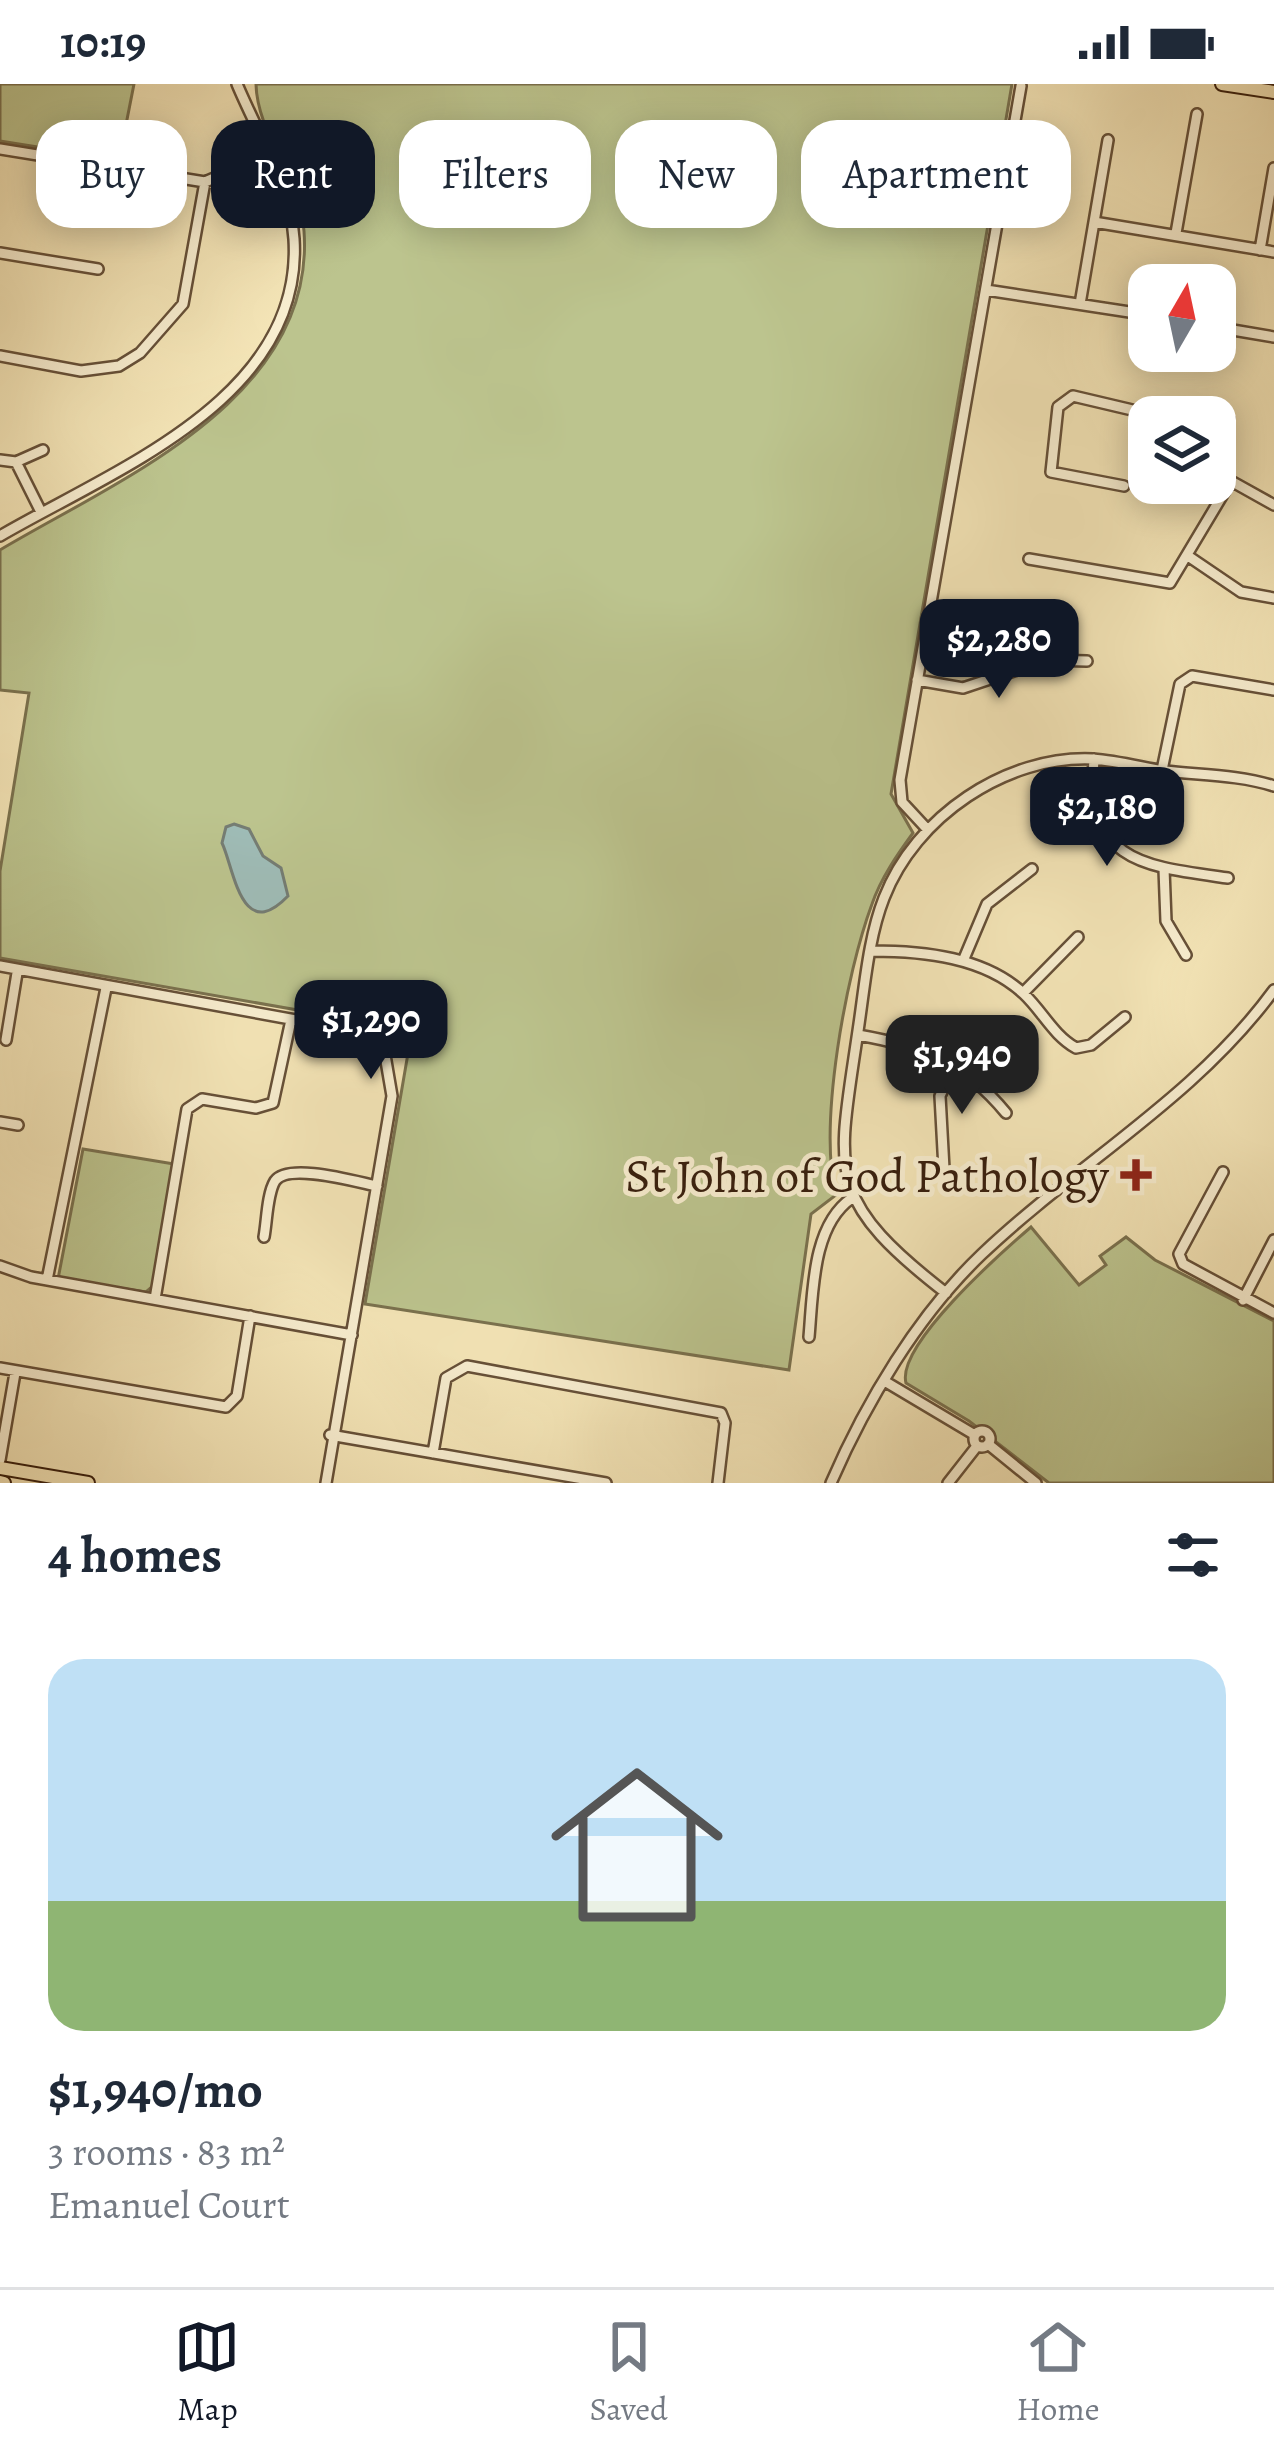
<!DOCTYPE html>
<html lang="en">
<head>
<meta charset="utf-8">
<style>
  body { margin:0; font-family:Alegreya,serif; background:#f6f6f7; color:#1f2937; height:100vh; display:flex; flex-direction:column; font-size:45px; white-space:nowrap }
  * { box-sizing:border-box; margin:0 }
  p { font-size:39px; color:#747a83 }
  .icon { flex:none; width:66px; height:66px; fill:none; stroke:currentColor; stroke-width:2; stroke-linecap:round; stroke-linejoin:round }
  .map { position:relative; height:1399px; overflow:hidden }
  .side { display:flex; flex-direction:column; background:#fff; flex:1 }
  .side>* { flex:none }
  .hud { position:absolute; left:36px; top:36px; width:1203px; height:108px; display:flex; gap:24px }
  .needle { width:78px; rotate:9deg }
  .fabs { position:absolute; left:1128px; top:180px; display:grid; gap:24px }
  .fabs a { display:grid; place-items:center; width:108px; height:108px; border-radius:24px; background:#fff; box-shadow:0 6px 30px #0003; font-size:60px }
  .price { position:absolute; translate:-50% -102px; padding:0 27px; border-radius:24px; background:#111827; color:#fff; font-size:39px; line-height:78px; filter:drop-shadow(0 3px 6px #0008) }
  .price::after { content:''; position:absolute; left:50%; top:72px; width:36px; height:27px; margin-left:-18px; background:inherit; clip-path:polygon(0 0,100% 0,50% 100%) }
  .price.on { background:#222; color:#fff }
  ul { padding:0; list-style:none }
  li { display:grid; align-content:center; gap:24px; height:636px; padding:0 48px }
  li span { display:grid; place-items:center; height:372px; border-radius:36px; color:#555 }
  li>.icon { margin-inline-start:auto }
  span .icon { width:216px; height:216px; fill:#fffc; stroke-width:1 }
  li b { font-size:51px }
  h2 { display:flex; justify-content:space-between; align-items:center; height:144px; padding:0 48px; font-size:51px }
  .tag { padding:0 42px; border-radius:36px; background:#fff; box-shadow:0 6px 30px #0003; font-size:42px; line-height:108px }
  .tag.on { background:#111827; color:#fff }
  .status { display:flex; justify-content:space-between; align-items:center; height:84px; padding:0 60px; background:#fff; direction:ltr }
  .status svg { height:33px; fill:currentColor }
  .tabs { display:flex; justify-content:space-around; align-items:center; height:168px; border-top:3px solid #e0e1e3; background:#fff; font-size:33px; color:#747a83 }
  .tabs a { display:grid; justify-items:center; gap:6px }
  .tabs .on { color:#111827 }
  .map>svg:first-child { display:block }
  .green { fill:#bcc48e; stroke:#7a714e; stroke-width:3 }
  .water { fill:#9fbdb8; stroke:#757d74; stroke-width:3 }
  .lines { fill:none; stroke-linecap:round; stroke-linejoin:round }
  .minor-casing { stroke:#665038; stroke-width:14 }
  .major-casing { stroke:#371e0d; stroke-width:16 }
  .minor { stroke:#f8eed0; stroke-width:9 }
  .major { stroke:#f4e5b7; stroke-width:12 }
  .poi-dot { fill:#8f2418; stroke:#f8eed0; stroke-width:4.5 }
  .labels { text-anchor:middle; stroke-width:10; stroke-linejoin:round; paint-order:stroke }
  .poi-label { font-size:48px; fill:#371e0d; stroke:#f8eed0; text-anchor:end }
</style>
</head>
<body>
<div class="status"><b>10:19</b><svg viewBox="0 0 49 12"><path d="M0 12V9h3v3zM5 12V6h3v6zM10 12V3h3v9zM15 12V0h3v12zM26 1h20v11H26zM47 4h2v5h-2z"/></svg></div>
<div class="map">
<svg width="1274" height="1399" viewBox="0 0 1274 1399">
  <rect width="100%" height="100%" fill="#f4e5b7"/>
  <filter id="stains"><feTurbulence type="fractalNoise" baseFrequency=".00167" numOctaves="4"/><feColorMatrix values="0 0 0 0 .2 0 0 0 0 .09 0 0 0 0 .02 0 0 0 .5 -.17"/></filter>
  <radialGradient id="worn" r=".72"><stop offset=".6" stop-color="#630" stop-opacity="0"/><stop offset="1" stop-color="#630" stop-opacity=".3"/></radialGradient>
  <path class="green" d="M 0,0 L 134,0 L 119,76 L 0,57 Z
    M 256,0 L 1012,0 L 891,710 L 913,749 C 897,771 881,794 872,820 C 846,890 818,1040 836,1111 L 811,1130 L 789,1286 L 365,1220 L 412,946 L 0,874 L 0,787 L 29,609 L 0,606 L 0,466 C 119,395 316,315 304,147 C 301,97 257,50 256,0 Z
    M 83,1065 L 174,1080 L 153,1202 L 146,1208 L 58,1195 Z
    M 1031,1143 L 1079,1201 L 1106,1181 L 1100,1172 L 1126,1153 L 1155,1176 L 1274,1237 L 1274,1399 L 1049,1399 L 969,1337 L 906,1299 C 896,1261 1002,1168 1031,1143 Z"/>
  <path class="water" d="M 234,740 L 249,745 L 263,772 L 281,784 L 288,812 C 241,861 234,784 222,759 L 226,743 Z"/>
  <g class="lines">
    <defs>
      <path id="minor" d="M 0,65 L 205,98 L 267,71
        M 1094,138 L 1274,168
        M 1176,149 L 1197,30
        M 1260,166 L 1274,84
        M 0,169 L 98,185
        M 986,206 L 1149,231
        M 1080,220 L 1108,56
        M 1215,243 L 1274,253
        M 0,272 L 81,287 L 119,282 L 140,269 L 183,220 L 205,98
        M 1215,334 L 1229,335
        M 0,376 L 16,378 L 43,366
        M 16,378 L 41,428
        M 1215,378 L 1231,397 L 1274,421
        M 1124,402 L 1051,388 L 1058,323 L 1073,312 L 1162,333
        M 0,452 C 113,386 304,315 294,155 C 291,103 257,48 237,0
        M 1188,472 L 1241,508 L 1274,514
        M 1029,475 L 1170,499 L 1231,397
        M 917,596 L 963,604 L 1047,576 L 1087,577
        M 1094,675 C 1086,779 1143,782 1228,794
        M 1162,686 L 1180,600 L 1192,592 L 1274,606
        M 927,745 L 902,718 L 900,696 L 1021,2
        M 1164,785 L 1166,837 L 1186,871
        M 872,867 C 923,867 985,873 1024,910 C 1043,928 1053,951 1076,964 L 1091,961 L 1125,933
        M 963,877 L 987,820 L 1032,785
        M 0,882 L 351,946 L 385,971 L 392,1012 L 326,1399
        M 1023,909 L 1078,853
        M 858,951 C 922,962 964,978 1006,1029
        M 6,956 L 17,889
        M 0,1038 L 18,1041
        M 944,1085 L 940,1012 L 955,979
        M 1223,1088 L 1179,1170 L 1183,1180 L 1274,1229
        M 264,1153 C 267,1137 267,1110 275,1097 C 288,1078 357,1098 377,1102
        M 0,1182 L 31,1193 L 352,1251
        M 47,1196 L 106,904
        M 946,1209 C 821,1112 838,1087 859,940 C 865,899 869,852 884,814 C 915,733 1006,671 1093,675 C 1117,677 1141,683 1165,687 C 1200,691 1240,691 1274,702
        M 155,1215 L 187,1025 L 202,1015 L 256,1024 L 273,1019 L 291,936
        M 1243,1216 L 1274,1156
        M 809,1253 C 813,1208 812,1141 852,1114
        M 0,1284 L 226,1323 L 237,1312 L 250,1232
        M 886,1298 L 975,1351
        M974 1355a8 8 0 1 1 16 0a8 8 0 1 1-16 0Z
        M 330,1351 L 606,1399
        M 988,1360 L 1036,1399
        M 433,1369 L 446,1294 L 467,1282 L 721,1329 L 725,1339 L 718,1399
        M 0,1376 L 15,1289
        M 831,1399 C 866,1318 918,1231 982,1170 C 1078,1079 1195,1014 1274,906
        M 948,1399 L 977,1362"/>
      <path id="major" d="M 1222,0 L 1274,8
        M 0,1384 L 88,1399
        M 0,1398 L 4,1399"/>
    </defs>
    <use href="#minor" class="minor-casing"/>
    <use href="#major" class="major-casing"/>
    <use href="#minor" class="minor"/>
    <use href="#major" class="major"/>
  </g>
  <path class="poi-dot" d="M1130 1073h12v12h12v12h-12v12h-12v-12h-12v-12h12z"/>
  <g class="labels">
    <g class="poi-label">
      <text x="1109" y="1108">St John of God Pathology</text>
    </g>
  </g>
  <rect width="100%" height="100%" filter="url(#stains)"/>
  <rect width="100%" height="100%" fill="url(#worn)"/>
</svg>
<div class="fabs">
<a><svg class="needle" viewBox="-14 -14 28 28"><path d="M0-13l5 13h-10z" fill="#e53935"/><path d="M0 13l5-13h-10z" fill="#747a83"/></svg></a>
<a><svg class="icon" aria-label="layers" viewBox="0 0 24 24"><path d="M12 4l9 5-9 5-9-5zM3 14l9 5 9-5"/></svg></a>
</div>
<b class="price" style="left:999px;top:617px">$2,280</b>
<b class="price" style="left:1107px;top:785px">$2,180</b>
<b class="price" style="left:371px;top:998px">$1,290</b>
<b class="price on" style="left:962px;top:1033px">$1,940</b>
<div class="hud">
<a class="tag">Buy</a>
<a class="tag on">Rent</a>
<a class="tag">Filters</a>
<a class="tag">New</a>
<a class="tag">Apartment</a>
</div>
</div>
<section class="side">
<h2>4 homes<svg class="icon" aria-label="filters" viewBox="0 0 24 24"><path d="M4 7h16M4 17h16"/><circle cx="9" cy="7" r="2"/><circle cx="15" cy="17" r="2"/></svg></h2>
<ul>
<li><span style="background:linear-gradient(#bfe0f5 65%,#8fb573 0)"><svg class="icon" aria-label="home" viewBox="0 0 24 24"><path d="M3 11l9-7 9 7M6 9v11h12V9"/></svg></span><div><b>$1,940/mo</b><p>3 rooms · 83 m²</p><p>Emanuel Court</p></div></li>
</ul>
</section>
<nav class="tabs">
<a class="on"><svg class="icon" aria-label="map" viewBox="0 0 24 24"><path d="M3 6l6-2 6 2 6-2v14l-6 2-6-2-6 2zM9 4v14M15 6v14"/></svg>Map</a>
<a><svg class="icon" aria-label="saved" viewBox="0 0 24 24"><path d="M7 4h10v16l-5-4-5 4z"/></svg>Saved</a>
<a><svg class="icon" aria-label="home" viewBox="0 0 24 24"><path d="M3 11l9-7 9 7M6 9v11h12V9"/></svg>Home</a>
</nav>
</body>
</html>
